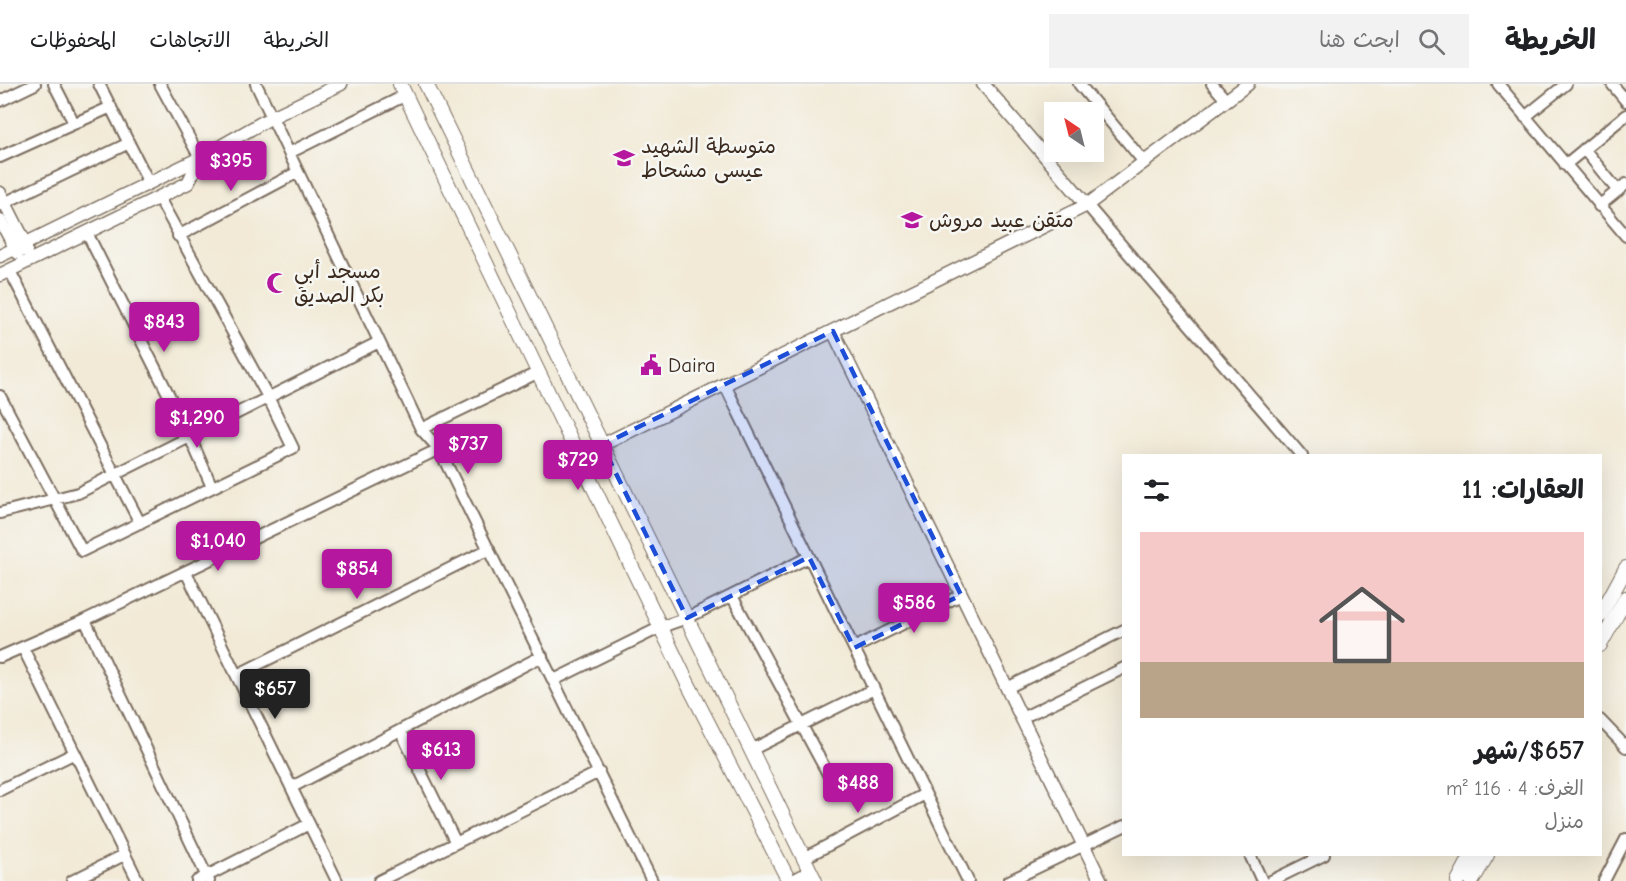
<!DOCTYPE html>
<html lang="ar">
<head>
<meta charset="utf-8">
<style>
  body { margin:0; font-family:"Comic Neue","Playpen Sans Arabic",sans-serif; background:#f2f2f2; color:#202124; direction:rtl; height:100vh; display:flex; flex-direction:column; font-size:22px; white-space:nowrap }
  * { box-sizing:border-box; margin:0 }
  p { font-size:20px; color:#757577 }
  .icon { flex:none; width:33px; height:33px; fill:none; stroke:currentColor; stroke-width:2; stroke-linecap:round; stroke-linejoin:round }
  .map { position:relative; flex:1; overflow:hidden; direction:ltr }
  .panel { position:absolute; left:1122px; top:370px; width:480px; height:402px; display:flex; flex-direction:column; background:#fff; border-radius:0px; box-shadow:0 6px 24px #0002; direction:rtl }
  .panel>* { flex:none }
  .needle { width:39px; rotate:325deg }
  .tools { position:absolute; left:1044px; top:18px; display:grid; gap:12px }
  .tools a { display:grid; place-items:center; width:60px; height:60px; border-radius:0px; background:#fff; box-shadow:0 6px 24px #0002; font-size:30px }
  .price { position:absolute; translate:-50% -51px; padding:0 14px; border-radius:6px; background:#b5179e; color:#fff; font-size:20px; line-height:39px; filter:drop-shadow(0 2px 3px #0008) }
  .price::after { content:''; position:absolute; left:50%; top:36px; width:18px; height:14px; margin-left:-9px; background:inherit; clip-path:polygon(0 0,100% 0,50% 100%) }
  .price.current { background:#222; color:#fff }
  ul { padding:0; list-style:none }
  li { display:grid; align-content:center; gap:12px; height:318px; padding:0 18px }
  li span { display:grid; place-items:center; height:186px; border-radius:0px; color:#555 }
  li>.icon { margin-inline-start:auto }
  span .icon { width:108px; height:108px; fill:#fffc; stroke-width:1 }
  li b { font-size:26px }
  h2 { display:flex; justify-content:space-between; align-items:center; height:72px; padding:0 18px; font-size:26px }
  header { display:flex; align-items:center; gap:36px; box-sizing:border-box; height:84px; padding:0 30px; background:#fff; border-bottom:2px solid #e0e0e0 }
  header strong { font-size:28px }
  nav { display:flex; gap:33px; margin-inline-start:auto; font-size:21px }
  .search { width:420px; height:54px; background:#f2f2f2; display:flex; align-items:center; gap:15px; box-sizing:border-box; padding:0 21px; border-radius:0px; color:#757577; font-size:22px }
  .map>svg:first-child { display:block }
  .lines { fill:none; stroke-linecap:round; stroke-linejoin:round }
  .minor-casing { stroke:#7b6d5f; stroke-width:14 }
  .tertiary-casing { stroke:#7b6d5f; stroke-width:15 }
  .secondary-casing { stroke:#7b6d5f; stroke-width:16 }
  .minor { stroke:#fff; stroke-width:10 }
  .tertiary { stroke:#fff; stroke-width:12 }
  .secondary { stroke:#fff; stroke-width:14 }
  .marked { fill:#1d4ed8; fill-opacity:0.2; stroke:#1d4ed8; stroke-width:4.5; stroke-dasharray:12 8; stroke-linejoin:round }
  .labels { text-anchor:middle; stroke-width:5; stroke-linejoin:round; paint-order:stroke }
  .poi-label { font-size:21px; fill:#3b2a1e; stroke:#f6f6f2; text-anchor:start }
</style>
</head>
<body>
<header>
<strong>الخريطة</strong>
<div class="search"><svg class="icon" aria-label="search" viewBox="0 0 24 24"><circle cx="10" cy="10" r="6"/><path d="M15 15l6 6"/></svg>ابحث هنا</div>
<nav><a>الخريطة</a><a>الاتجاهات</a><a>المحفوظات</a></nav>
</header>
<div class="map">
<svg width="1626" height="797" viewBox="0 0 1626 797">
  <rect width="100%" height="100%" fill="#f6f6f2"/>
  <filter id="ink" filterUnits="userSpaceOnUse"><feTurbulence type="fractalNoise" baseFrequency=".0167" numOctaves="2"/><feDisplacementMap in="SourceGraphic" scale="12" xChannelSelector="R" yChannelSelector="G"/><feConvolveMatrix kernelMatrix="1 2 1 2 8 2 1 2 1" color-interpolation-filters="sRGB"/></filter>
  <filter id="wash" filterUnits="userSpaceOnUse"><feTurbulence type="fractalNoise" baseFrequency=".008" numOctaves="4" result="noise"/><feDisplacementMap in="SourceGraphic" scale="24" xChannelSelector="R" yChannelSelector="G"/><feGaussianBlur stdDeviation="1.35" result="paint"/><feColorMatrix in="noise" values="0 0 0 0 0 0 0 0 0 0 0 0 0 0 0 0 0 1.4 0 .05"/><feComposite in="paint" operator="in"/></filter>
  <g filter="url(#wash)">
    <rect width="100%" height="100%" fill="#f2ead7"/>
  </g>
  <g filter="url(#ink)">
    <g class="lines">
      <defs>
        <path id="minor" d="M 54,0 L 74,39
          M 99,0 L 149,99
          M 160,0 L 200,74
          M 256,0 L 421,345 L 439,365 L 652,797
          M 1079,0 L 1144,78
          M 1212,0 L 1226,16
          M 1498,0 L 1626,152
          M 1612,0 L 1626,17
          M 0,17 L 35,0
          M 1525,33 L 1566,0
          M 1584,65 L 1618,107
          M 289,69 L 406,11
          M 0,73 L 111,23
          M 1565,81 L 1626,31
          M 0,121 L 129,59
          M 1087,121 L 1302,372
          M 1599,122 L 1626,100
          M 87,149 L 190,353 L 212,403
          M 178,152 L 298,88
          M 10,187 L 140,439
          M 725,301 L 968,797
          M 0,312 L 82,467 L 293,364 L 268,313 L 159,114
          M 421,345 L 539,288
          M 0,429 L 78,409 L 379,258
          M 186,488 L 337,797
          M 732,512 L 835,703
          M 85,536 L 209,797
          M 23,564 L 138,797
          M 854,564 L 961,511
          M 0,573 L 85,536 L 439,365
          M 237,591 L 489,465
          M 554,596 L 661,543 L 687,534 L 809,473
          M 1007,604 L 1124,546
          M 1022,634 L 1124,584
          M 1600,636 L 1626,663
          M 401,648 L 456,759
          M 751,666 L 874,605
          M 292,703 L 542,572
          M 0,706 L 75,669
          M 1250,771 L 1262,797
          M 804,774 L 925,710
          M 72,797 L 124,771
          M 197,797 L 309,740
          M 379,797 L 599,688
          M 791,797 L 810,787
          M 1009,797 L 1124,742
          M 1271,797 L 1324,771
          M 1604,797 L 1626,755"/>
        <path id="tertiary" d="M 983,0 L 1087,121
          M 200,74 L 272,33 L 341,0
          M 0,109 L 26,160 L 26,167
          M 0,136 L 18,169
          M 0,172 L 200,74 L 188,99 L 0,191
          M 833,247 L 1101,797
          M 602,361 L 1087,121 L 1248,0"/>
        <path id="secondary" d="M 400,0 L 686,596 L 789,797
          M 426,0 L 815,797
          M 1600,532 L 1626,484
          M 1600,561 L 1626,514
          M 1458,797 L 1472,771
          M 1472,797 L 1487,771"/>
      </defs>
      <use href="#minor" class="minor-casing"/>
      <use href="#tertiary" class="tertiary-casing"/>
      <use href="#secondary" class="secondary-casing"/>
      <use href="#minor" class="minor"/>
      <use href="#tertiary" class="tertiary"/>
      <use href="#secondary" class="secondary"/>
    </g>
  </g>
  <path class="marked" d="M 833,247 L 961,511 L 854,564 L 809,473 L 687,534 L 602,361 Z"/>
  <defs>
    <symbol id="school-bare" viewBox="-9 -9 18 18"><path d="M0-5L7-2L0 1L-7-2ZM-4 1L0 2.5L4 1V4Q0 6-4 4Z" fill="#b5179e" stroke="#f6f6f2" stroke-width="2.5" paint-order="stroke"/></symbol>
    <symbol id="mosque-bare" viewBox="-9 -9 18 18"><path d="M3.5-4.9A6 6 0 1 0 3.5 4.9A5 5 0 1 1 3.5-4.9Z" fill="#b5179e" stroke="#f6f6f2" stroke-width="2.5" paint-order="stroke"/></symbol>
    <symbol id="civic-bare" viewBox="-9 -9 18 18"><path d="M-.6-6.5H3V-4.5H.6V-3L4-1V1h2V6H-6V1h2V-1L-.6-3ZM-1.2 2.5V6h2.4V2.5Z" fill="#b5179e" stroke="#f6f6f2" stroke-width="2.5" paint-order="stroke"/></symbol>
  </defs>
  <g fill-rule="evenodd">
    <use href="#school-bare" x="609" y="59" width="30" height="30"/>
    <use href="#school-bare" x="897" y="121" width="30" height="30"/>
    <use href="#mosque-bare" x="262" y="184" width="30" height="30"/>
    <use href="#civic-bare" x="636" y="266" width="30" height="30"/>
  </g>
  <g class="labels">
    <g class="poi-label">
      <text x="641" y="69">متوسطة الشهيد<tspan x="641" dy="24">عيسى مشحاط</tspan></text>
      <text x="929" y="143">متقن عبيد مروش</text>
      <text x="294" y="194">مسجد أبي<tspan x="294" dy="24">بكر الصديق</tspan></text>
      <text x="668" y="288">Daira</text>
    </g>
  </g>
</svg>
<div class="tools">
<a><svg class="needle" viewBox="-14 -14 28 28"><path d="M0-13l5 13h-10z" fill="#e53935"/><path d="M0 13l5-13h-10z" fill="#757577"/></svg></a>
</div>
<b class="price" style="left:231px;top:108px">$395</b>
<b class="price" style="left:164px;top:269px">$843</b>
<b class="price" style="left:197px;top:365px">$1,290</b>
<b class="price" style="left:468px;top:391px">$737</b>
<b class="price" style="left:578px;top:407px">$729</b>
<b class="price" style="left:218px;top:488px">$1,040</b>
<b class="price" style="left:357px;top:516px">$854</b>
<b class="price" style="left:914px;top:550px">$586</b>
<b class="price current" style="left:275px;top:636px">$657</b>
<b class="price" style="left:441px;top:697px">$613</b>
<b class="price" style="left:858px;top:730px">$488</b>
<section class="panel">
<h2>العقارات: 11<svg class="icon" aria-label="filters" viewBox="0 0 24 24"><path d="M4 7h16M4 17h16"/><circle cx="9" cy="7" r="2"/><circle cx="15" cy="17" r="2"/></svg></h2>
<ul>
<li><span style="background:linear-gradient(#f6c9c9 70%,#b9a48a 0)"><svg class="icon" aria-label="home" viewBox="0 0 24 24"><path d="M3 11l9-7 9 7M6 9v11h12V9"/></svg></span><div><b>$657/شهر</b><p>الغرف: 4 · 116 m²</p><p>منزل</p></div></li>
</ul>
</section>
</div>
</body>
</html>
